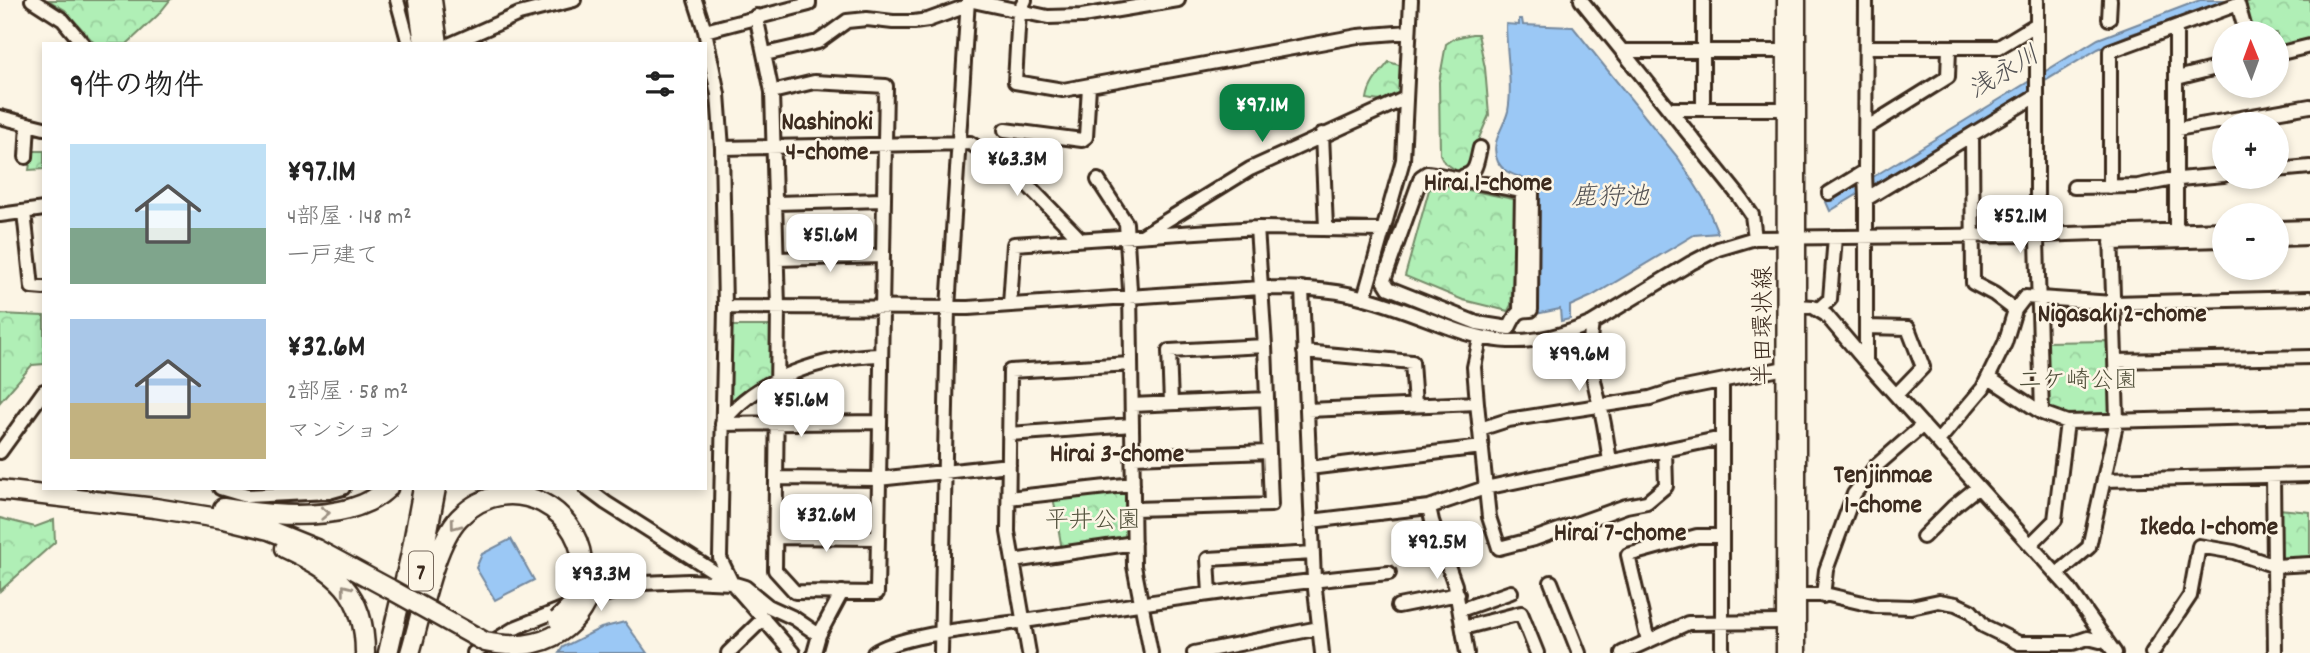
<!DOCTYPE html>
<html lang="ja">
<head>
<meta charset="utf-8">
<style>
  body { margin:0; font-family:Dekko,"Klee One",sans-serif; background:#f2f2f2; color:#222; height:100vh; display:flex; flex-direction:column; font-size:26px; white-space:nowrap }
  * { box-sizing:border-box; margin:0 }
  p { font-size:23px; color:#767676 }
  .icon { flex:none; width:38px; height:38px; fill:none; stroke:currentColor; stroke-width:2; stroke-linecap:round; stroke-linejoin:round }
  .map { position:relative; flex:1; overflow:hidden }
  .side { position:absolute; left:42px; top:42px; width:665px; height:448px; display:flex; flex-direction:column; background:#fff; border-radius:0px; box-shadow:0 4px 10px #0003 }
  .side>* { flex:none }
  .needle { width:46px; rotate:359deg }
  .tools { position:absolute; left:2212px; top:21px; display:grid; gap:14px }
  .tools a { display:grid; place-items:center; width:77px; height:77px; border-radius:50%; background:#fff; box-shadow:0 4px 10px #0003; font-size:35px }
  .price { position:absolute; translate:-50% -60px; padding:0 16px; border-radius:14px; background:#fff; color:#222; font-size:23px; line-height:46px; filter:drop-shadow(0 2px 4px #0008) }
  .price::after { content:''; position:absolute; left:50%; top:42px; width:21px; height:16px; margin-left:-10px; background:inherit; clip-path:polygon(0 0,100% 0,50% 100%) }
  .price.current { background:#0b8043; color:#fff }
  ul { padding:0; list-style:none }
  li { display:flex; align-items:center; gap:21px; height:175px; padding:0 28px }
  li span { display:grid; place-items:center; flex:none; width:196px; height:140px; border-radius:0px; color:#555 }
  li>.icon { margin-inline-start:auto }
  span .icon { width:84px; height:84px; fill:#fffc; stroke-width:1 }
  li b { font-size:30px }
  h2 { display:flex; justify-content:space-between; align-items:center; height:84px; padding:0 28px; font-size:30px }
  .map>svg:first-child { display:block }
  .forest { fill:url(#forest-crowns); stroke:#768c6a; stroke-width:2 }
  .water { fill:#9bc8f5; stroke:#75899f; stroke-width:2 }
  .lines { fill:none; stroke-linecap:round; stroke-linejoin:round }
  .minor-casing { stroke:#3b2a1e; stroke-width:18 }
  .major-casing { stroke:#3b2a1e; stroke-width:21 }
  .highway-casing { stroke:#3b2a1e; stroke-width:23 }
  .minor { stroke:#fcf5e5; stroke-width:12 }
  .major { stroke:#fcf5e5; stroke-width:16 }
  .highway { stroke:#fcf5e5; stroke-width:18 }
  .highway-bridge-casing { stroke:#3b2a1e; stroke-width:23; stroke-linecap:butt }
  .highway-bridge { stroke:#fcf5e5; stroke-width:18 }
  .oneway { stroke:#9c9082 }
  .labels { text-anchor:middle; stroke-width:5; stroke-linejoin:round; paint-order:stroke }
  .shield { fill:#fcf5e5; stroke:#75675a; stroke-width:2 }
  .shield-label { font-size:23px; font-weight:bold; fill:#3b2a1e }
  .street-label { font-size:24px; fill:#3b2a1e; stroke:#fcf5e5 }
  .park-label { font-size:24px; fill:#52513c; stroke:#fcf5e5 }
  .water-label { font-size:26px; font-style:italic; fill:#535254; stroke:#fcf5e5 }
  .neighbourhood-label { font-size:26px; font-weight:bold; fill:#3b2a1e; stroke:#fcf5e5 }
</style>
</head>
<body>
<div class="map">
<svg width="2310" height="653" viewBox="0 0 2310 653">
  <defs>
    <pattern id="forest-crowns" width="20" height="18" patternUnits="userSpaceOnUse" patternTransform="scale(1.75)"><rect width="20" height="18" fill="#b0efb6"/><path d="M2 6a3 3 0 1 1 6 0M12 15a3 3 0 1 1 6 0" fill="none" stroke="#98cd9c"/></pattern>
  </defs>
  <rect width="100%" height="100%" fill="#fcf5e5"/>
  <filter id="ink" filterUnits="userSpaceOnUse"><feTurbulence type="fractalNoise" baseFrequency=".0143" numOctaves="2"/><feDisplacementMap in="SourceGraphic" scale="14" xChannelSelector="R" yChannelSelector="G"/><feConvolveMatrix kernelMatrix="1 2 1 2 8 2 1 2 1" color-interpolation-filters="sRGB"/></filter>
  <g filter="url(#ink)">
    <path class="forest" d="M 48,0 L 170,0 L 158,15 L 127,44 L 95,44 L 65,10 Z
      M 2253,0 L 2310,0 L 2310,41 L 2277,49 L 2277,33 L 2250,33 L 2242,4 Z
      M 1472,34 L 1478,34 L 1485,68 L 1489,115 L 1479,138 L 1472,169 L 1460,173 L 1444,162 L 1440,154 L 1439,82 L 1446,44 L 1455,38 Z
      M 1389,62 L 1402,66 C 1401,96 1400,106 1367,99 C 1369,84 1379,74 1389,62 Z
      M 32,151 L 44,151 L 44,169 L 29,170 Z
      M 1439,184 L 1518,200 L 1511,305 L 1508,311 L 1463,300 L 1405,276 L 1429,190 Z
      M 0,314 L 44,316 L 44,364 L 32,365 L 0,402 Z
      M 729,326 L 774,326 L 773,375 L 735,405 L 728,405 Z
      M 2110,341 L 2112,412 L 2108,416 L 2067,416 L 2049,411 L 2046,406 L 2044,342 Z
      M 1122,490 L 1125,492 L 1126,537 L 1123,540 L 1062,550 L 1053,496 Z
      M 2279,509 L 2310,512 L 2310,559 L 2281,559 L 2279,556 Z
      M 0,518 L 35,527 L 54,520 L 55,542 L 0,591 Z"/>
    <path class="water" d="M 2200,0 L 2227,0 L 2126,36 L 2098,49 L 1830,211 L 1826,202 L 1873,177 L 2098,39 Z
      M 1519,19 L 1522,19 L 1523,25 L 1573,27 L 1679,159 L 1704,199 L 1718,233 L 1694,235 L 1592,296 L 1570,306 L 1570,319 L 1561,321 L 1560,309 L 1531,315 L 1533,185 C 1523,175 1505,176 1498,162 C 1489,143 1504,128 1508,111 C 1513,84 1506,52 1506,24 L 1519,25 Z
      M 511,539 L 534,580 L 495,600 L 476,568 L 482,554 Z
      M 625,622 L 647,653 L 559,653 L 563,647 L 601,628 Z"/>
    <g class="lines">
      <defs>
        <path id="minor" d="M 32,0 L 63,20 L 83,44
          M 397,0 L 409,44
          M 695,0 L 705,31 L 718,94 L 722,148 L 725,307 L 720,558 L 732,583
          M 968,0 L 1048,17 L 1082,16 L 1178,0
          M 1025,0 L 1019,12 L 1015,82 L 1063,90 L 1358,36 L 1409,32
          M 1581,0 L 1739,196 L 1752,215 L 1755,238
          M 1703,0 L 1703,109
          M 2037,0 L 2037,240 L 2042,413
          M 756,16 L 772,92 L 778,307 L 775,570 L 795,592 L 877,593 L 886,86 L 814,82 L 772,92
          M 2109,19 L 2110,0
          M 2176,27 L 2176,231
          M 705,31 L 809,4 L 809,0
          M 451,44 L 519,14 L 574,0
          M 1866,47 L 1999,47 L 2037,24
          M 1623,51 L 1785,51
          M 765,54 L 818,42 L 847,21 L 867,19 L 893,22 L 914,22 L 928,20 L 967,6
          M 2277,54 L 2310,46
          M 2177,78 L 2224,66
          M 1670,109 L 1786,109
          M 0,117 L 44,128
          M 1866,128 L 1948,77 L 1949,48
          M 2177,129 L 2310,106
          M 1005,130 L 1082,140 L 1086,137 L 1089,86
          M 1322,134 L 1326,228
          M 1972,135 L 1973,283 L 1994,294 L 2015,310
          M 722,148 L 970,143 L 1016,173 L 1080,239
          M 26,157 L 28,124
          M 2277,170 L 2310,167
          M 1865,171 L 1866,199
          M 1098,180 L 1126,223 L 1130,290 L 1134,566 L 1151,653
          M 1464,181 L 1464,176 C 1477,174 1477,159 1480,148
          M 2074,187 L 2138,186 L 2168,180 L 2224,175
          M 2110,187 L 2110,51 L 2238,4 L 2246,33
          M 1829,193 L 1865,171 L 1866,0
          M 776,203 L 883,200
          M 24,212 L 32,287 L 44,288
          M 0,215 L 44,209
          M 2277,228 L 2310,227
          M 1143,235 L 1250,169 L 1406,98
          M 2277,239 L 2310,238
          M 2111,243 L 2224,240
          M 777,259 L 882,256
          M 1302,288 L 1314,580 L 1322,653
          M 1364,298 L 1403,160 L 1411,0
          M 1010,305 L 1014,244 L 1257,228 L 1382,230
          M 1797,306 L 1813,307 L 1826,315 L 1866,362 L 2069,588 L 2115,653
          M 725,307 L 968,308 L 1260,288 C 1295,288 1328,288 1361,297 C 1453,320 1491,367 1592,323 L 1691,263 L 1718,249 L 1755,238 L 2037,235 L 2224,229
          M 1819,309 L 1830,299 L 1835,237
          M 1520,310 L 1522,191 L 1434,174 L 1427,173 L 1421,177 L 1384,280 L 1389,288 L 1477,323 L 1509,328 C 1515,316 1516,310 1531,310 L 1532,191 L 1522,191
          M 1592,323 C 1587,351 1593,379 1600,406 C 1605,424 1607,443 1610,461
          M 1866,327 L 1908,328 L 1923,367 L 1896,395
          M 1480,339 L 1474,367 L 1477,403 L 1489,517 L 1499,548 L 1534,539 L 1626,506 L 1647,502 L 1666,486 L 1665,451
          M 1304,352 L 1412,362 L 1415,405
          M 2116,361 L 2310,357
          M 1866,362 L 1866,199 L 2037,95
          M 1989,378 L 2042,413 L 2067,422 L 2310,416
          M 1722,381 L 1722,653
          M 1171,403 L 1169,351 L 1265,346
          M 1132,405 L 1267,399
          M 1307,410 L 1477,403
          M 722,424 C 754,378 827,356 880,355
          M 722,424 L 879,422
          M 1480,429 L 1508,420 L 1650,398 L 1675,390 L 1785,368
          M 1010,434 L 1132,425
          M 1938,441 L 1983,388 L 2005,343 L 2015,310 L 2025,297 L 2113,303 L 2310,298
          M 0,452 L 44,391
          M 1133,457 L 1269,452
          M 1309,468 L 1482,447
          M 2273,476 L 2275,653
          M 776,478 L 878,479 L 1009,465
          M 2104,480 L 2310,475
          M 220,488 L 247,496 L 329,492 L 343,488
          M 586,488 L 606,503 L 732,583 L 793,653
          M 1009,498 L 1133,484
          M 1429,507 L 1432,521 L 1455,585 L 1467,653
          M 1134,509 L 1271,505 L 1265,346 L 1257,228
          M 1311,521 L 1429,507 L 1485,488 L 1722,438
          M 775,537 L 878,538
          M 1923,537 L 1953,507 L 1978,487
          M 2031,544 L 2055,520 L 2067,422
          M 1013,561 L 1134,543
          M 2057,574 L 2089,547 L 2117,420 L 2111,233
          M 1551,582 L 1579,653
          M 1210,594 L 1208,559 L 1313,553
          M 1796,595 L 1829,595 L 1876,606 L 1911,607 L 1939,601 L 1956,604 L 1971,611 L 1984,626 L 2019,643 L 2073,643 L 2088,638 L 2100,641 L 2105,638
          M 1823,596 L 1826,570 L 1854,494 L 1876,466 L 1923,425
          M 584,601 L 644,583 L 689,581 L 732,583 L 745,587 L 768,606 L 794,618 L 819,635
          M 1398,606 L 1458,594
          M 1460,610 L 1511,592
          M 1463,628 L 1521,613 L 1537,653
          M 1648,641 L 1628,555 L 1697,536 L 1722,536
          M 474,653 L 517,627 L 567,607
          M 728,653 L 764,618
          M 814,653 L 819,635 L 842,592
          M 874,653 C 901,634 988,627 1024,621 C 1146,603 1267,584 1389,573
          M 941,653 L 948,308 L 968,0
          M 1029,653 L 1008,532 L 1010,371 L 1131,364
          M 1194,653 L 1319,628
          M 1622,653 L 1688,623 L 1785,622
          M 2152,653 L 2190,596 L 2199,546 L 2234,552 L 2275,566 L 2310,564"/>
        <path id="major" d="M 1785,653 L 1786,0
          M 1797,653 L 1797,0"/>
        <path id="highway" d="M 418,0 L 424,44
          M 432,0 L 438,44
          M 0,490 L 155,508 L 224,519 L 269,530 L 316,549 L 390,589
          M 223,508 C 271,516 351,524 388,488
          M 285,548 C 336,572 365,592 365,653
          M 417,588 L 436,488
          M 388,653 L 411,553 L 423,488
          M 410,653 C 421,617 434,544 459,518 C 509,466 590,509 582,579"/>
      </defs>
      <use href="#minor" class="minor-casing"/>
      <use href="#major" class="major-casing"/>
      <use href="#highway" class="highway-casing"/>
      <use href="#minor" class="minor"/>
      <use href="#major" class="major"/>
      <use href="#highway" class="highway"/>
      <defs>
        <path id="highway-bridge" d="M 390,589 L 485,642 C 537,653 577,636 593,584
          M 558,620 L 571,607 L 582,579"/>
      </defs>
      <use href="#highway-bridge" class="highway-bridge-casing"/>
      <use href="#highway-bridge" class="highway-bridge"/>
    </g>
    <defs><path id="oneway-chevron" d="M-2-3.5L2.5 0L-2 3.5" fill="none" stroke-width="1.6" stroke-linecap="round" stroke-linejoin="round" transform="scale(1.75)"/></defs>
    <g class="oneway">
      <use href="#oneway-chevron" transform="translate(325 513) rotate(-2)"/>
      <use href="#oneway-chevron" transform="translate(455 525) rotate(127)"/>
      <use href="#oneway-chevron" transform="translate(346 589) rotate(-128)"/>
    </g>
  </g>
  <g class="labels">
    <rect class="shield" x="409" y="551.5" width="24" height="39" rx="5"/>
    <g class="shield-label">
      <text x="421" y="579">7</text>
    </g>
    <g class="street-label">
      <text transform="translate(1762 326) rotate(-90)" y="8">半田環状線</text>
    </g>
    <g class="park-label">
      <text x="2078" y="387">二ケ崎公園</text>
      <text x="1093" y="527">平井公園</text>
    </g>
    <g class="water-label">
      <text transform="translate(2003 71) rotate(-31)" y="9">浅永川</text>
      <text x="1610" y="204">鹿狩池</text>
    </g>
    <g class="neighbourhood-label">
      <text x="827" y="129">Nashinoki<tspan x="827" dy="30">4-chome</tspan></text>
      <text x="1488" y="190">Hirai 1-chome</text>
      <text x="2122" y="321">Nigasaki 2-chome</text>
      <text x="1117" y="461">Hirai 3-chome</text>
      <text x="1883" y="482">Tenjinmae<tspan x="1883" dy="30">1-chome</tspan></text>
      <text x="2209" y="534">Ikeda 1-chome</text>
      <text x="1620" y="540">Hirai 7-chome</text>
    </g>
  </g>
</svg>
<div class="tools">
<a><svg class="needle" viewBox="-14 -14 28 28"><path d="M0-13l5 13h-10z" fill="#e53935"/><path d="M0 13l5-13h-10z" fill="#767676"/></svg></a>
<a>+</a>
<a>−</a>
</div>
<b class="price current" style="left:1262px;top:144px">¥97.1M</b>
<b class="price" style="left:1017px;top:198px">¥63.3M</b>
<b class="price" style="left:2020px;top:255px">¥52.1M</b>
<b class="price" style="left:830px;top:274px">¥51.6M</b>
<b class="price" style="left:1579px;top:393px">¥99.6M</b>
<b class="price" style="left:801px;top:439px">¥51.6M</b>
<b class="price" style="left:826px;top:554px">¥32.6M</b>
<b class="price" style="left:1437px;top:581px">¥92.5M</b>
<b class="price" style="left:601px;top:613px">¥93.3M</b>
<section class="side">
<h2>9件の物件<svg class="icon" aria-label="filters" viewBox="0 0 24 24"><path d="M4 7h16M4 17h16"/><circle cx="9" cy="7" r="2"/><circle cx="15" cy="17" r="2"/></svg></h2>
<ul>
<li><span style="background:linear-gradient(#bfe0f5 60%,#7fa58c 0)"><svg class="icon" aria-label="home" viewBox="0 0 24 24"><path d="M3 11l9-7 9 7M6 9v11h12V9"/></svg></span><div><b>¥97.1M</b><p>4部屋 · 148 m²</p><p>一戸建て</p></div></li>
<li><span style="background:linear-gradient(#a9c7e8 60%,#c2b280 0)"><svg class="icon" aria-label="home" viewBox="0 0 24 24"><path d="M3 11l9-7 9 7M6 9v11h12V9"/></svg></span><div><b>¥32.6M</b><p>2部屋 · 58 m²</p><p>マンション</p></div></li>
</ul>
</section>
</div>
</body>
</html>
